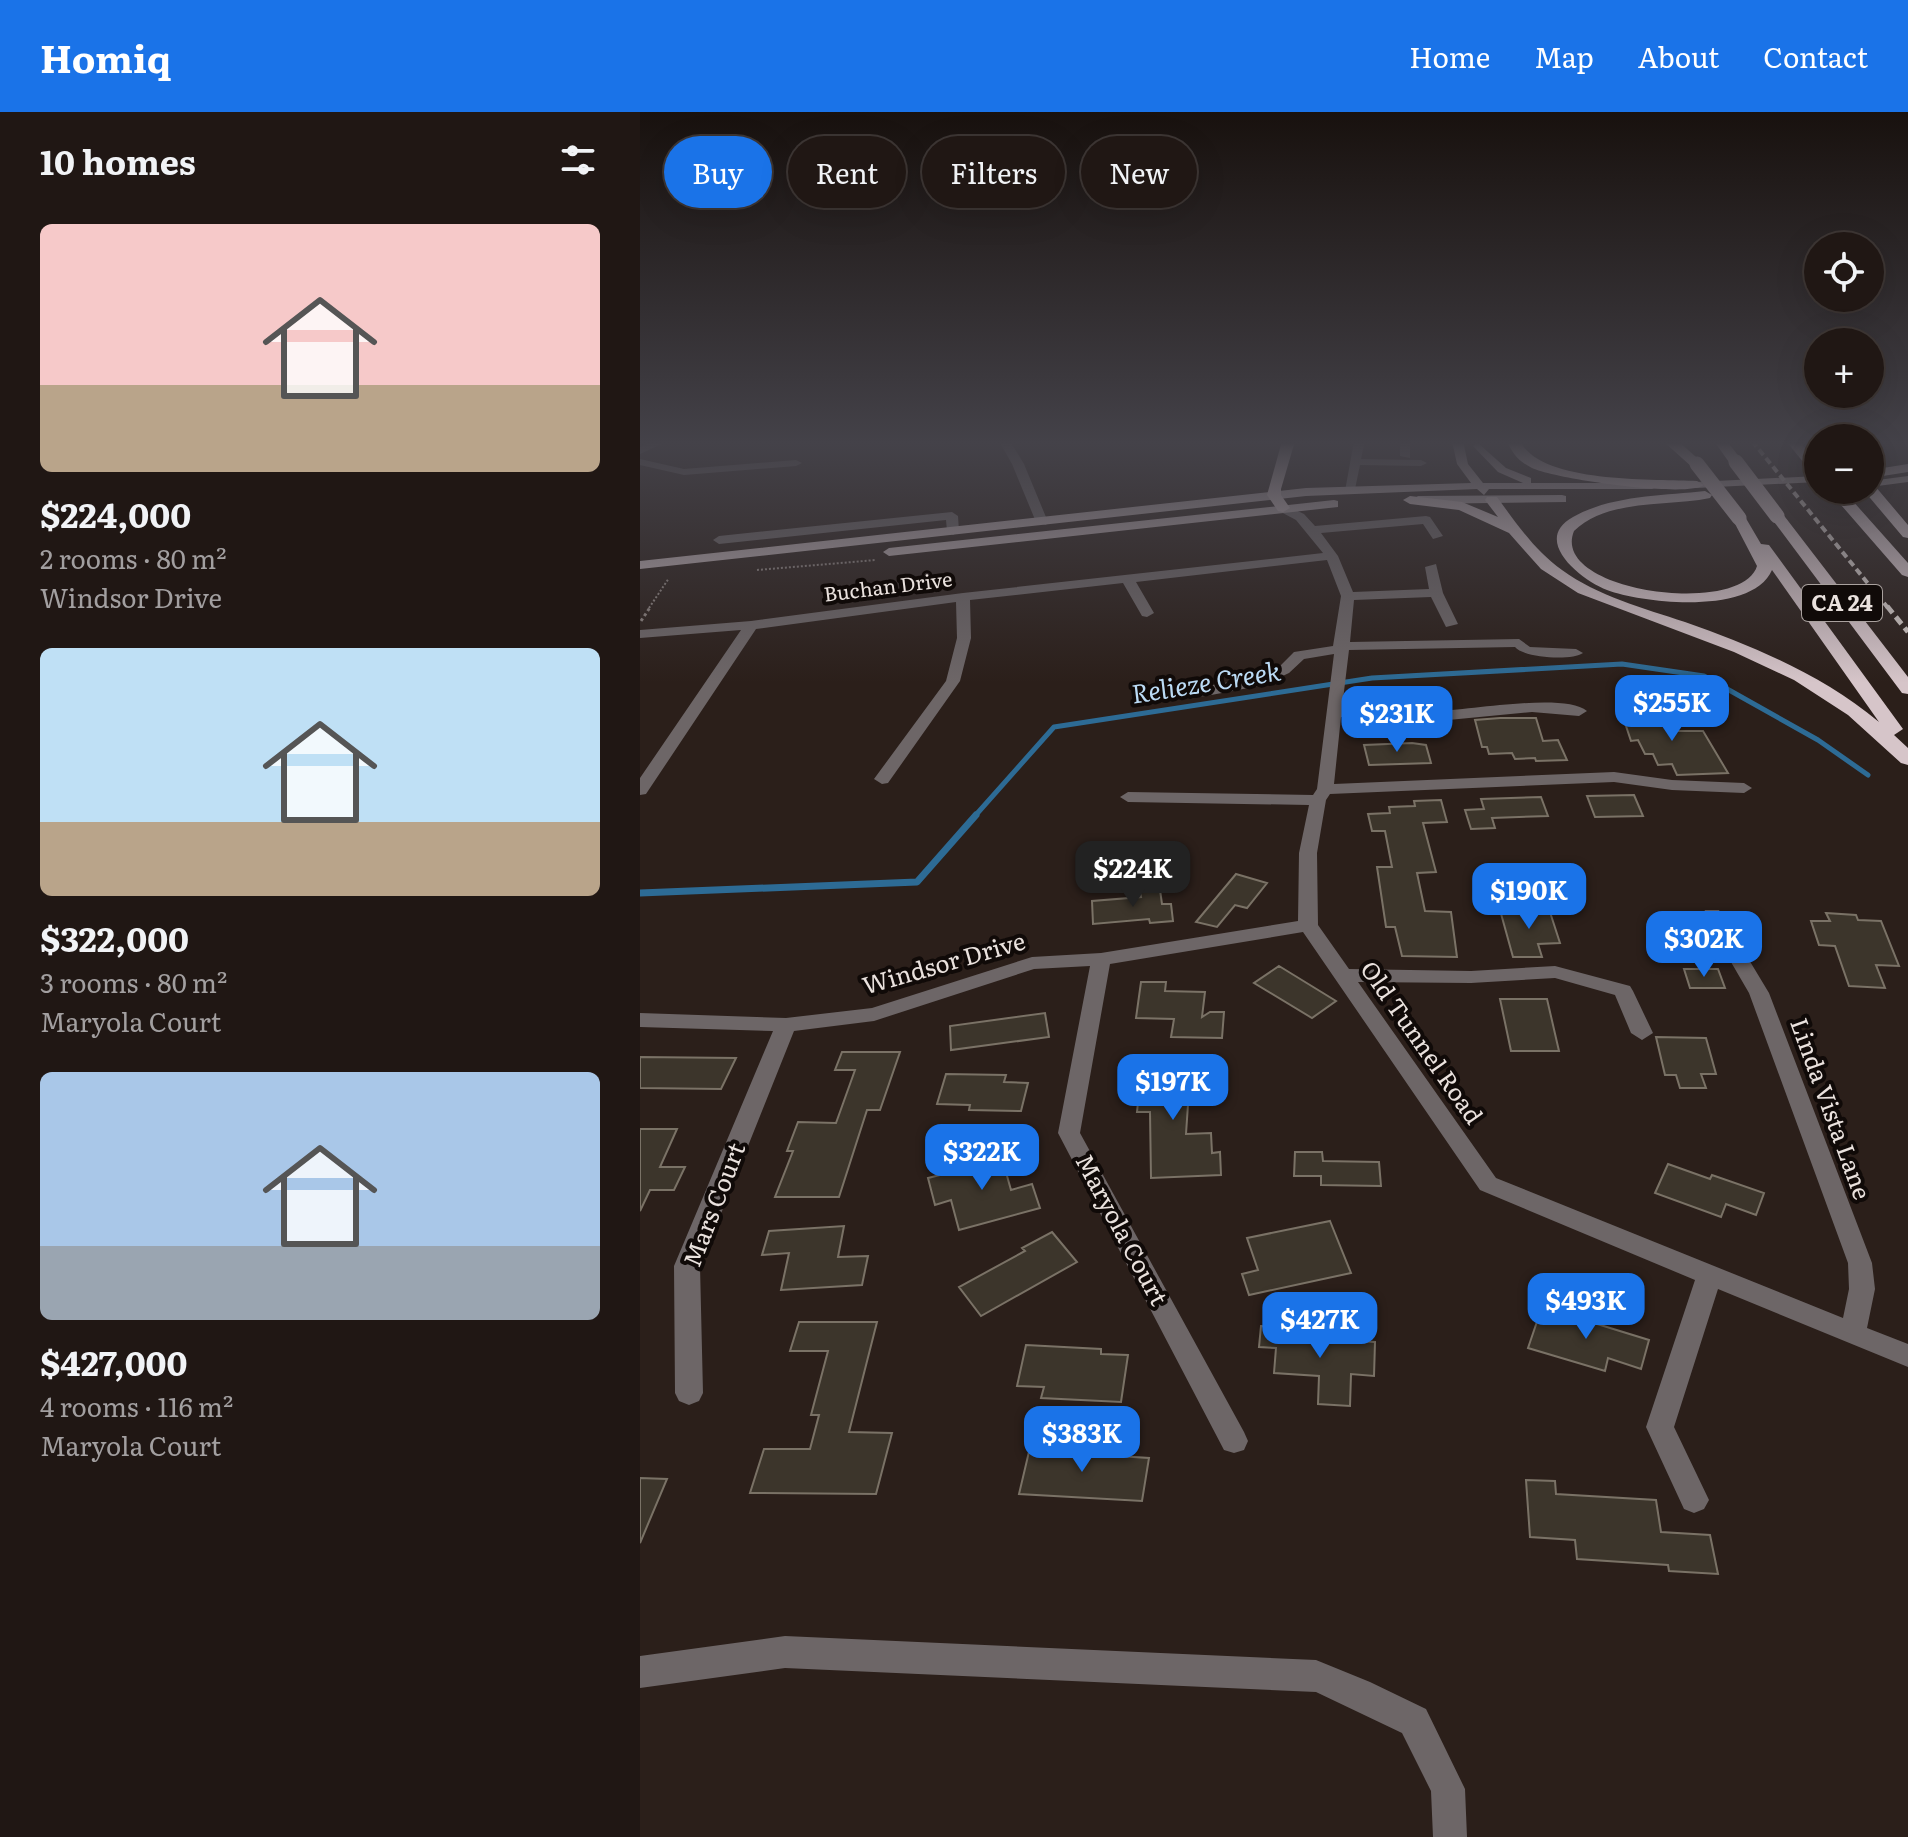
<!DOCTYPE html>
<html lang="en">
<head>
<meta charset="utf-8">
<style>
  body { margin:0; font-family:Literata,serif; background:#2d2422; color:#f1f3f6; height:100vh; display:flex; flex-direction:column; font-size:30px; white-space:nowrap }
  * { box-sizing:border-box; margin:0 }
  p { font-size:26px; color:#a29fa0 }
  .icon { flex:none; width:44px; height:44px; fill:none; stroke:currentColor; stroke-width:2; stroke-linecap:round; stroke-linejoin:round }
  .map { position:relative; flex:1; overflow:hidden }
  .details { display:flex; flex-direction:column; background:#201714; width:640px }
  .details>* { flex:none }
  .top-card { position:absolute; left:24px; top:24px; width:760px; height:72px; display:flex; gap:16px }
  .tools { position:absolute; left:1164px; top:120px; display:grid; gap:16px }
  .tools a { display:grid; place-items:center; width:80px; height:80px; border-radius:50%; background:#201714; box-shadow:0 8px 32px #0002,0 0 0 2px #3d3634; font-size:40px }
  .price { position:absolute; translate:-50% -68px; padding:0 18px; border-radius:16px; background:#1a73e8; color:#fff; font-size:26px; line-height:52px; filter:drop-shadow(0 2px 4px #0008) }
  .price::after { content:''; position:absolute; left:50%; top:48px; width:24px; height:18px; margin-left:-12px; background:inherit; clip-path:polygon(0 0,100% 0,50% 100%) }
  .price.active { background:#222; color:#fff }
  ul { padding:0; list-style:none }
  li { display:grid; align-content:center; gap:16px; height:424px; padding:0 40px }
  li span { display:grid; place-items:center; height:248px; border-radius:12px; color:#555 }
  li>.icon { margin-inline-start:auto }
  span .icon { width:144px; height:144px; fill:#fffc; stroke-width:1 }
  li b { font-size:34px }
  h2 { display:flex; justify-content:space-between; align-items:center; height:96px; padding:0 40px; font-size:34px }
  .pill { padding:0 28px; border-radius:36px; background:#201714; box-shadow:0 8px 32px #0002,0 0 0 2px #3d3634; font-size:28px; line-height:72px }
  .pill.active { background:#1a73e8; color:#fff }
  header { display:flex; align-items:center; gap:48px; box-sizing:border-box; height:112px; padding:0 40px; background:#1a73e8; color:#fff }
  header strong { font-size:38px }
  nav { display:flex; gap:44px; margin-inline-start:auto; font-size:28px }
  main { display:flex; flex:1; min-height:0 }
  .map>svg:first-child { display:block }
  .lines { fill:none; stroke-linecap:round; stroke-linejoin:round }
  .stream-far1 { stroke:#2d6b95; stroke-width:5 }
  .stream { stroke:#2d6b95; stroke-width:7 }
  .building { fill:#3c352b; stroke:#7a7266; stroke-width:2 }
  .path-far1 { stroke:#8e8480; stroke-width:2; stroke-dasharray:2 2; stroke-linecap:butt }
  .path { stroke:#8e8480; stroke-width:3; stroke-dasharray:3 3; stroke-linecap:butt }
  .minor { fill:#6d6667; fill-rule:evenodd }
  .major { fill:#b8aaad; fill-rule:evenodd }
  .highway { fill:#d6c5c9; fill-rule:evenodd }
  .rail-far1 { stroke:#d6cdc9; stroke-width:4; stroke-dasharray:7 4; stroke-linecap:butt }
  .rail { stroke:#d6cdc9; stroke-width:5; stroke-dasharray:9 5; stroke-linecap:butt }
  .highway-bridge { stroke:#d6c5c9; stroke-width:15 }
  .labels { text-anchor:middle; stroke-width:8; stroke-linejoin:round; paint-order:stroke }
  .far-street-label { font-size:20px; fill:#eae2de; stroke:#100a08 }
  .shield { fill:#100a08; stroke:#a9a19e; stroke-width:2 }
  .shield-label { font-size:22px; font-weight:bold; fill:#eae2de }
  .street-label { font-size:24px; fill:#eae2de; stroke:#100a08 }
  .water-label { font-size:26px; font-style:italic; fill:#bbdbf5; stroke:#100a08 }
</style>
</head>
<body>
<header>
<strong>Homiq</strong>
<nav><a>Home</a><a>Map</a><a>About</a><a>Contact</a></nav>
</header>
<main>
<section class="details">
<h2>10 homes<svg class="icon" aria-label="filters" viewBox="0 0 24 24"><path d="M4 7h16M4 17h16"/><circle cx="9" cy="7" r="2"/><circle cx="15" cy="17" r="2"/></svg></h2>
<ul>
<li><span style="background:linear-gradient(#f6c9c9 65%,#b9a48a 0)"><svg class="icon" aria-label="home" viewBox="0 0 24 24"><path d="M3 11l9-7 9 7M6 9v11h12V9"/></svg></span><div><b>$224,000</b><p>2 rooms · 80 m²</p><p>Windsor Drive</p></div></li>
<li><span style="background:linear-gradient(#bfe0f5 70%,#b9a48a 0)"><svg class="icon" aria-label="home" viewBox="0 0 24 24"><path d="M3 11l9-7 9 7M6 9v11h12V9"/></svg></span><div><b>$322,000</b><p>3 rooms · 80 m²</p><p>Maryola Court</p></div></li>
<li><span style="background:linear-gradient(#a9c7e8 70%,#9aa5b1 0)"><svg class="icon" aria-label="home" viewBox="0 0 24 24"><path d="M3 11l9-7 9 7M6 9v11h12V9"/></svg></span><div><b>$427,000</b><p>4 rooms · 116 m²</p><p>Maryola Court</p></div></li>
</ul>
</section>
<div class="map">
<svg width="1268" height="1725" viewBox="0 0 1268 1725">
  <rect width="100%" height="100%" fill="#2b1f1a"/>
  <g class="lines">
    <path class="stream-far1" d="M 334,705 L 414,615 L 732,566 L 982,552 L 1064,564 L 1178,628 L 1228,663"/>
    <path class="stream" d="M 0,781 L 277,770 L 336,703"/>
  </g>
  <path class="building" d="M 980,596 L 1025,597 L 1033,619 L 1063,619 L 1088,661 L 1037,663 L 1032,652 L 1018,653 L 1013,642 L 1005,642 L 998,628 L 991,629 Z
    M 860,606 L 896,606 L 903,629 L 918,628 L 927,648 L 896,649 L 895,646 L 875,647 L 872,641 L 849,642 L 847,635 L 842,635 L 835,608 Z
    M 772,631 L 786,633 L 791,651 L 729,653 L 724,633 Z
    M 994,683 L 1003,704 L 955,705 L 947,684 Z
    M 901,685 L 908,704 L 852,706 L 855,716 L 831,717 L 825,698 L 844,697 L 841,687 Z
    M 801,688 L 807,710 L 783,711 L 796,760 L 777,761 L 785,799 L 811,800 L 817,845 L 762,844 L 755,815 L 746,815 L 737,755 L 752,755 L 745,719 L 732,719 L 728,702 L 750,701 L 749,695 L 775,694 L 774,689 Z
    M 596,762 L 627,771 L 607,796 L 595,793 L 577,815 L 556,810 Z
    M 520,778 L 522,792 L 531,792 L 533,809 L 510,811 L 509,807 L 453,812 L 452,789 L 501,785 L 500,780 Z
    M 909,797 L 920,831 L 898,832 L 902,845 L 873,845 L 860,798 Z
    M 1186,801 L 1216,803 L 1218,808 L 1241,809 L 1259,854 L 1236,853 L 1245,876 L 1209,874 L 1195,834 L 1179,833 L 1171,809 L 1190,809 Z
    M 639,854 L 696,889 L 672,906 L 614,871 Z
    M 1044,857 L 1078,857 L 1085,876 L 1050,876 Z
    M 501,870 L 526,870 L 525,879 L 565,880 L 562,905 L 570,900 L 584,900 L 582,926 L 531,925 L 534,907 L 496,906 Z
    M 860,887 L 907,887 L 919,939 L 871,939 Z
    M 405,901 L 409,925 L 311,938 L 310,914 Z
    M 1016,925 L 1066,926 L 1076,962 L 1061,962 L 1066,976 L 1040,976 L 1036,963 L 1025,963 Z
    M 202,940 L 260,940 L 240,998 L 227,998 L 199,1085 L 135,1085 L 153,1039 L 147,1039 L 158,1010 L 196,1011 L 215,958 L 195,958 Z
    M 503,943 L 544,943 L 542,963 L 550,963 L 546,1022 L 571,1021 L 572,1041 L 580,1040 L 581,1063 L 511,1066 L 510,1000 L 497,1000 Z
    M 0,945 L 96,946 L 81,977 L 0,976 Z
    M 306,962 L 366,963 L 364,970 L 388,971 L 381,999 L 329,998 L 330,993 L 297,992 Z
    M 0,1017 L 37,1017 L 20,1055 L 45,1055 L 34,1078 L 10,1078 L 0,1099 Z
    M 360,1039 L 371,1078 L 392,1072 L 400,1096 L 319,1118 L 311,1088 L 295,1093 L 288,1066 L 316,1059 L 314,1051 Z
    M 655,1040 L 682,1040 L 683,1049 L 739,1050 L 741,1074 L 681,1073 L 681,1064 L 654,1064 Z
    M 1028,1052 L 1070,1067 L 1072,1063 L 1124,1081 L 1116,1103 L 1086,1092 L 1081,1105 L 1015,1081 Z
    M 690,1109 L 711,1161 L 609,1183 L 602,1162 L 618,1158 L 607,1126 Z
    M 204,1114 L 198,1145 L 228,1144 L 222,1173 L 141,1178 L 149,1141 L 122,1143 L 129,1119 Z
    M 412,1120 L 437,1150 L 341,1204 L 319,1175 L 385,1139 L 382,1136 Z
    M 902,1195 L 1009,1228 L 1001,1257 L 968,1246 L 965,1259 L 888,1236 Z
    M 159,1210 L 237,1210 L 209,1320 L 252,1321 L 236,1382 L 110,1381 L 124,1337 L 170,1337 L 179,1303 L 171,1303 L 188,1239 L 150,1239 Z
    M 621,1214 L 670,1217 L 670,1226 L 735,1230 L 734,1264 L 711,1262 L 710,1294 L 678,1292 L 679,1264 L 634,1261 L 636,1236 L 619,1235 Z
    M 386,1233 L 461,1237 L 461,1242 L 488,1243 L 481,1290 L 401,1286 L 404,1275 L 377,1274 Z
    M 392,1327 L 418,1328 L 415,1340 L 509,1346 L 502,1389 L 379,1382 Z
    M 0,1366 L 27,1367 L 0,1431 Z
    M 886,1368 L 915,1369 L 916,1382 L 1016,1388 L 1021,1420 L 1070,1423 L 1078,1462 L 1029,1459 L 1028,1453 L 937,1447 L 935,1428 L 890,1425 Z"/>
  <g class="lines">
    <path class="path-far1" d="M 117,458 L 236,448
      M 9,496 L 29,466"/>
    <path class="path" d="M 1,509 L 11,494"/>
    <path class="minor" d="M 13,329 L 28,329 L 0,342 L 0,335 Z
      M 359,329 L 370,329 L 384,352 L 408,410 L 406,413 L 396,410 L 372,352 Z
      M 714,329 L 725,329 L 721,347 L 781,348 L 787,351 L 781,354 L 720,353 L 715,377 L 705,379 Z
      M 760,329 L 770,329 L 770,346 L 760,344 Z
      M 0,347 L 44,357 L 156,348 L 162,351 L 156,354 L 44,363 L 0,353 Z
      M 643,392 L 664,402 L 675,414 L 786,404 L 790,405 L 803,424 L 793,427 L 783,412 L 681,421 L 698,444 L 713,480 L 789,477 L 785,455 L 796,452 L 803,481 L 818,512 L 806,515 L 791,485 L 714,488 L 710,530 L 879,527 L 890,535 L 936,537 L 943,541 C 932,549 884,546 875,535 L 709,538 L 702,596 C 733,597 764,599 795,599 C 827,599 924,580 947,599 L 939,604 L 892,600 L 798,609 L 701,605 L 694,672 L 974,660 L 1032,668 L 1104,671 L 1112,676 L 1104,681 L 1032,678 L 974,670 L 690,682 L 686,688 L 677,741 L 678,813 L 709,857 L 831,859 L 915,854 L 990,874 L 993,879 L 1013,921 L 1002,928 L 991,921 L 975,883 L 915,866 L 831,871 L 718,870 L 856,1066 L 1203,1206 L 1209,1177 L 1208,1151 L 1109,881 L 1063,802 L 1065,798 L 1079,798 L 1129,881 L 1232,1151 L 1235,1177 L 1227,1216 L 1268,1232 L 1268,1255 L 1078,1177 L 1034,1315 L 1069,1388 L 1064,1397 L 1054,1401 L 1044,1397 L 1006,1315 L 1055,1168 L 840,1078 L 663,820 L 470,852 L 440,1021 L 604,1320 L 608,1329 L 604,1338 L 594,1341 L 584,1338 L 418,1021 L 450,854 L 394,857 L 234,909 L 154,919 L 60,1154 L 63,1281 L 59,1289 L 49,1293 L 39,1289 L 35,1281 L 34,1154 L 133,919 L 0,915 L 0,901 L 146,906 L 232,896 L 392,845 L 461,841 L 658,809 L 659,741 L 669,693 L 488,690 L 480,685 L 488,680 L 673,683 L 677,677 L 694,542 L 664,547 L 649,561 L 624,573 L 566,584 L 512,588 L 504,583 L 512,578 L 566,574 L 615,566 L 639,555 L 654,540 L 693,534 L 701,484 L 687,448 L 496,470 L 514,501 L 507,505 L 502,504 L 483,471 L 330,488 L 331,526 L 320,569 L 248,671 L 242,672 L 234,667 L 306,569 L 317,526 L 316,490 L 116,517 L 6,682 L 0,683 L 0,666 L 101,518 L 0,526 L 0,518 L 111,509 L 323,481 L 683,441 L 656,408 L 639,399 L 639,393 Z
      M 312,400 L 318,404 L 319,419 L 313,423 L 307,419 L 306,408 L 79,432 L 73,428 L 79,424 Z
      M 145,1524 L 676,1548 L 730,1570 L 786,1597 L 825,1677 L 827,1725 L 793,1725 L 791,1679 L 762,1621 L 676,1580 L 145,1556 L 0,1576 L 0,1544 Z"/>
    <path class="major" d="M 812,329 L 823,329 L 828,352 L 843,371 L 883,371 L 858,360 L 833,334 L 838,331 L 866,356 L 891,366 L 891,371 L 1012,371 L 1018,374 L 1012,377 L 849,377 L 844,383 L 837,377 L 666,384 L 0,457 L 0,449 L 666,376 L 831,371 L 817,352 Z
      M 1178,364 L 1178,370 L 1056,376 L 1050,373 L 1056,370 Z
      M 1268,364 L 1268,370 L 1230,375 L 1230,369 Z
      M 922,383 L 926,384 L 926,390 L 778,392 L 772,388 L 778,384 Z
      M 694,388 L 698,389 L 698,395 L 249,444 L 243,440 L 249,436 Z"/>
    <path class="highway" d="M 642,329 L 655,329 L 641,377 L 641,383 L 650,396 L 643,400 L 638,399 L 627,383 Z
      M 867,329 L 880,329 C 901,372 1014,367 1057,369 L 1064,373 C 1047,386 915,367 892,356 C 878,349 873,342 867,329 Z
      M 1023,329 L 1038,329 L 1064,352 L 1052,355 Z
      M 1074,329 L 1087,329 L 1103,350 L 1101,353 L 1091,353 Z
      M 1146,329 L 1159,329 L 1178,351 L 1178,363 L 1173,362 Z
      M 1268,352 L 1268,360 L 1230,366 L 1230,358 Z
      M 1230,373 L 1235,374 L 1268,413 L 1268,426 L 1263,425 L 1225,380 L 1230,378 Z
      M 1188,378 L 1203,378 L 1268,451 L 1268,465 L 1262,463 Z
      M 1065,379 L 1072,383 L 1070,386 C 1028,395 968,386 934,419 C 909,480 1102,505 1117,454 L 1092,406 L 1099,402 L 1104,403 L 1121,432 L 1129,433 L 1263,617 L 1254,623 L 1268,636 L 1268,653 L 1261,651 L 1208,603 L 1154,568 L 1094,540 L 938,481 L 901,457 L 869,421 L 819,398 L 770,392 L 763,388 L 770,384 L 822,390 L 858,405 L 845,388 L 847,385 L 857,385 C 876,411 895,439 922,458 C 958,484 1003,496 1045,510 C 1115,535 1181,562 1239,610 L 1132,458 C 1113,503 1005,492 967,478 C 941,468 891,428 933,405 C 972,383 1022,384 1065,379 Z
      M 1137,400 L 1142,401 L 1268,565 L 1268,582 L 1262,581 L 1132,407 L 1132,401 Z"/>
    <path class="rail-far1" d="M 1112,329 L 1248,496"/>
    <path class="rail" d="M 1247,494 L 1268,520"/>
    <path class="highway-bridge" d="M 1096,350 L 1137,404
      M 1057,352 L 1099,406"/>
  </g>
  <linearGradient id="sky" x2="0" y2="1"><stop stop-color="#18110e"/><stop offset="0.58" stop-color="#444249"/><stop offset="1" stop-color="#444249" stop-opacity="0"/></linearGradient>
  <rect width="1268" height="571" fill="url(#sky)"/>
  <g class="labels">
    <g class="far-street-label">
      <text transform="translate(248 475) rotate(-7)" y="7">Buchan Drive</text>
    </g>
    <rect class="shield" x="1162" y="473" width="80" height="36" rx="6"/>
    <g class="shield-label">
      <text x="1202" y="499">CA 24</text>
    </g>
    <g class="street-label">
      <text transform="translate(304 852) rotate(-16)" y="8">Windsor Drive</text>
      <text transform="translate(781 931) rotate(55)" y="8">Old Tunnel Road</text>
      <text transform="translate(1190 997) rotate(70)" y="8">Linda Vista Lane</text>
      <text transform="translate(75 1093) rotate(-69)" y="8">Mars Court</text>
      <text transform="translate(481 1118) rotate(62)" y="8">Maryola Court</text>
    </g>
    <g class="water-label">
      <text transform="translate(566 571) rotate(-9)" y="9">Relieze Creek</text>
    </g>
  </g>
</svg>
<div class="tools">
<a><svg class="icon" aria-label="locate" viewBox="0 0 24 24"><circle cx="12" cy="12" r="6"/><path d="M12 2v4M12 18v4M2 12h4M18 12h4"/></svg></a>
<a>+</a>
<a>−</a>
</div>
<b class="price" style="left:1032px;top:631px">$255K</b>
<b class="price" style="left:757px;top:642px">$231K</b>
<b class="price active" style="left:493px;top:797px">$224K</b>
<b class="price" style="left:889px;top:819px">$190K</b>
<b class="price" style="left:1064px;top:867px">$302K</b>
<b class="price" style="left:533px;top:1010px">$197K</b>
<b class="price" style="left:342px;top:1080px">$322K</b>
<b class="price" style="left:946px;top:1229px">$493K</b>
<b class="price" style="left:680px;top:1248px">$427K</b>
<b class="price" style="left:442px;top:1362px">$383K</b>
<div class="top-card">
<a class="pill active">Buy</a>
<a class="pill">Rent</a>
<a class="pill">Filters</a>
<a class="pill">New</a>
</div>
</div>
</main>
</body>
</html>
